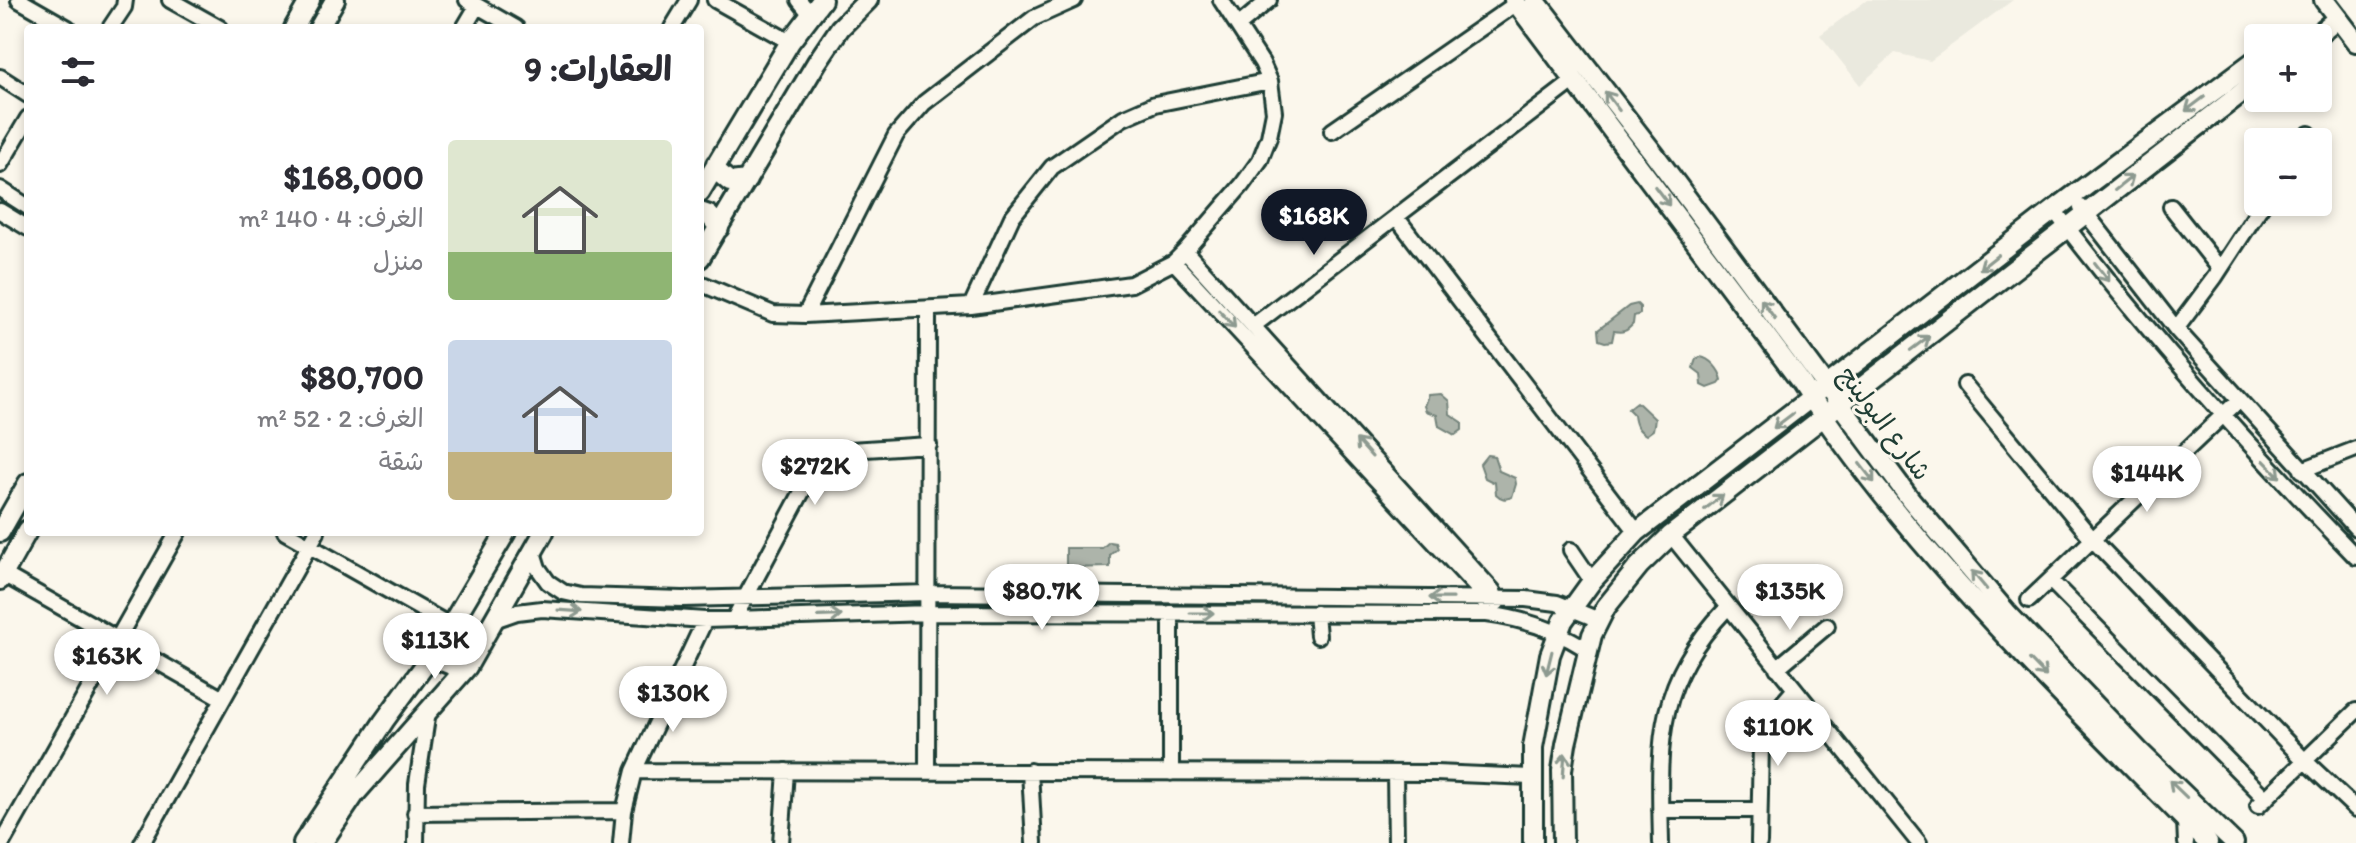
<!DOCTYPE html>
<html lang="ar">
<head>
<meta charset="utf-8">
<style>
  body { margin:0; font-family:Itim,"Playpen Sans Arabic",sans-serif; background:#f7f7f7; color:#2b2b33; direction:rtl; height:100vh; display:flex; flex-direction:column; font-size:30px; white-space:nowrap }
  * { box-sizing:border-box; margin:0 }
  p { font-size:26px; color:#7c7c81 }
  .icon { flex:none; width:44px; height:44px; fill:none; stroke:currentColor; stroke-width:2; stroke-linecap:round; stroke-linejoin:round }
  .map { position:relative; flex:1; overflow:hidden; direction:ltr }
  .details { position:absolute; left:24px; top:24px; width:680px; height:512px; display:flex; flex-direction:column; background:#fff; border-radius:8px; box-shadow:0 4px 12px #0003; direction:rtl }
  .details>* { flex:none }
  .buttons { position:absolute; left:2244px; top:24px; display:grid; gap:16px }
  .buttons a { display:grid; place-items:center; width:88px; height:88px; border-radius:8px; background:#fff; box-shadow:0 4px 12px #0003; font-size:40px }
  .price { position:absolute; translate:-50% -68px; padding:0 18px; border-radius:28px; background:#fff; color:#222; font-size:26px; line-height:52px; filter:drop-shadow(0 2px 4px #0008) }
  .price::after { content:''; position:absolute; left:50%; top:48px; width:24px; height:18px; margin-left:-12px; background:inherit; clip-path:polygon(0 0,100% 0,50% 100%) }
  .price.active { background:#111827; color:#fff }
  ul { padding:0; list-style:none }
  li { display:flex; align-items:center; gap:24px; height:200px; padding:0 32px }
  li span { display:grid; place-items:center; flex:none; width:224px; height:160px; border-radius:8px; color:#555 }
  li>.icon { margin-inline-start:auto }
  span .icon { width:96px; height:96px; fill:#fffc; stroke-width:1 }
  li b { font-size:34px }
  h2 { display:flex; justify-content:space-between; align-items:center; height:96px; padding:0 32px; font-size:34px }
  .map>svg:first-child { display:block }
  .built { fill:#eae9de }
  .water { fill:#adb4aa; stroke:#74847b; stroke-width:2 }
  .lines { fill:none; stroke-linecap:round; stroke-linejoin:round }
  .street-casing { stroke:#1f3d34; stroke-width:20 }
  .secondary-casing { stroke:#1f3d34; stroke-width:24 }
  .street { stroke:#fbf7ec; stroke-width:14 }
  .secondary { stroke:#fbf7ec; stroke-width:18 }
  .oneway { stroke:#8d9a90 }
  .labels { text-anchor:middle; stroke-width:6; stroke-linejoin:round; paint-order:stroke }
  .street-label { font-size:26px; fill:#1f3d34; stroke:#fbf7ec }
</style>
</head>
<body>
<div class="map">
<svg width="2356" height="843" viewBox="0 0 2356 843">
  <rect width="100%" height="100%" fill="#fbf7ec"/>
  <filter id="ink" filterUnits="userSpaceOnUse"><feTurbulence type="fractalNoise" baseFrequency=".0125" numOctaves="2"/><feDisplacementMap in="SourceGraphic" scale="16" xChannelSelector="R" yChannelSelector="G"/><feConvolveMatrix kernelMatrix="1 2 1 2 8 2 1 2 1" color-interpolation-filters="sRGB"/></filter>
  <g filter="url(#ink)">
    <path class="built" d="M 1867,0 L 2013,0 L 1930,61 L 1895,53 L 1860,85 L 1820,35 Z"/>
    <path class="water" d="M 1637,304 L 1640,307 L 1640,314 L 1634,316 L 1633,324 C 1627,331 1623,333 1614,331 L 1612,341 L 1605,342 L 1599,340 L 1598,330 L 1629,306 Z
      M 1700,357 C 1710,358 1720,370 1722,380 L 1719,384 L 1708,388 L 1702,385 L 1701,374 L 1693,368 L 1696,359 Z
      M 1441,394 L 1449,401 L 1450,414 L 1462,422 L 1462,430 L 1455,435 L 1439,426 L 1437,415 L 1426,411 L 1424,406 L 1428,395 Z
      M 1637,402 L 1655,419 L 1653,430 L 1646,435 C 1638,430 1635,425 1634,415 L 1628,409 Z
      M 1487,455 L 1494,456 L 1499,471 L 1515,478 L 1516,484 L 1512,497 C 1505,500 1501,499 1496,494 L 1495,483 L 1485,478 L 1480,464 Z
      M 1109,542 L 1115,543 L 1117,549 L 1110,555 L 1110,567 L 1066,568 L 1066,548 L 1102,548 Z"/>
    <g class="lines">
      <defs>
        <path id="street" d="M 19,0 L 68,28
          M 170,0 L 220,28
          M 467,0 L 516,28
          M 715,0 L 790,42
          M 799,0 L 811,15
          M 1238,26 L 1269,0
          M 110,28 L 124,7 L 125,0
          M 464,28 L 477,6
          M 672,28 L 689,0
          M 0,77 L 28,95
          M 1332,131 L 1517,3
          M 2304,142 L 2309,134
          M 0,165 L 28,118
          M 0,189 L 28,207
          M 2081,207 L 2176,329 L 2356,528
          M 2171,207 L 2220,269
          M 2054,210 C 2147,334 2249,446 2356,557
          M 0,211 L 28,228
          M 1397,218 L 1637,532
          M 1185,251 L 1493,591 L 1497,603
          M 1174,262 L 1476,587 L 1485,604
          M 700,283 L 773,314 L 805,315 L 971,306 L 1131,284 L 1162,268 L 1174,262 L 1185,251 L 1242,185 L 1260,160 L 1269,137 L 1274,112 L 1270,81 L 1262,63 L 1221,0
          M 971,306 L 1012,217 L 1052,167 L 1123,118 L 1155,104 L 1270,81
          M 805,315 L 896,135 L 924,103 L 1034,18 L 1074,0
          M 1253,326 L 1575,80
          M 2176,329 L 2215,277 L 2264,202
          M 1965,385 L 2093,540 L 2305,761 L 2356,809
          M 2302,470 L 2356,449
          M 285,532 L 451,626
          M 1671,535 L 1919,843
          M 1571,550 L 1592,581
          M 533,552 L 538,568 L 548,582 L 563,592 L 581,596 L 683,599 L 929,593 L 1526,599 L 1557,603 L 1599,620
          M 3,574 L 223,699
          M 2050,580 L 2266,799
          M 2029,600 L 2239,400
          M 1316,613 L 1318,636
          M 734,619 L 819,460 L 834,451 L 929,445
          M 494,620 L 517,612 L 542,609 L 705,620 L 929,613 L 1487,614 C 1524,619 1556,629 1588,650
          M 1777,668 L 1827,626
          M 634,771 L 1435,773 L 1531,777
          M 927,771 L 928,309
          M 1030,771 L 1034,843
          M 1171,773 L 1171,613
          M 1395,773 L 1396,843
          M 2258,806 L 2356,711
          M 1660,810 L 1759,810
          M 415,813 L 624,811
          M 2185,820 L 2186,843
          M 2,843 L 178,532
          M 142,843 L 317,532
          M 416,843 L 417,784 L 428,711
          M 621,843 L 624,811 L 634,771 L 705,620
          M 781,843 L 786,771
          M 1661,843 C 1659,743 1654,685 1727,608
          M 1759,843 L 1761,745 L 1775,712 L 1794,690"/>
        <path id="secondary" d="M 1514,0 L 1800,381 C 1910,551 2067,699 2208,843
          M 1535,0 L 1655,155 L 1911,500 L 2008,614 L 2139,751 L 2234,843
          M 2324,0 L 2356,42
          M 294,28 L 310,0
          M 319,28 L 335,0
          M 2313,38 L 2338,18
          M 716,164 L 718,172 L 730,182 L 747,180
          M 700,192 L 790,42 L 822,0
          M 700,212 L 709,215 L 719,228
          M 700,258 L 817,62 L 840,28 L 868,0
          M 0,532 L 28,483
          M 0,580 L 28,530
          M 438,647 L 444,662 L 459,668 L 467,667
          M 303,843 L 384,721 L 438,647 L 506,532
          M 322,843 L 355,794 L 467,667 L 544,532
          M 1533,843 L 1533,747 L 1550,655 L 1563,621 L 1592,581 L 1637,532 L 2054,210 L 2258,58
          M 1563,843 L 1562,770 L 1566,744 L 1592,635 L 1606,607 L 1639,566 L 1671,535 L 2258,80"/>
      </defs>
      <use href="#street" class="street-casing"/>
      <use href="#secondary" class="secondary-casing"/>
      <use href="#street" class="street"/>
      <use href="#secondary" class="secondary"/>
    </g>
    <defs><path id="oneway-shaft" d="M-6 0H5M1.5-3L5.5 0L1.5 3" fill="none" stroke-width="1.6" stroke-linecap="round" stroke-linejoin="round" transform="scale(2)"/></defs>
    <g class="oneway">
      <use href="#oneway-shaft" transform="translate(1612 101) rotate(-127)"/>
      <use href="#oneway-shaft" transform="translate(2195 104) rotate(143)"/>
      <use href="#oneway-shaft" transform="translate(2124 183) rotate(-38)"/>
      <use href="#oneway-shaft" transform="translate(1662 196) rotate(53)"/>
      <use href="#oneway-shaft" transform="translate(1989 262) rotate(142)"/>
      <use href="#oneway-shaft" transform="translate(2102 272) rotate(52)"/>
      <use href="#oneway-shaft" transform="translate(1768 309) rotate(-126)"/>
      <use href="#oneway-shaft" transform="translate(1227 319) rotate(47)"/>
      <use href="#oneway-shaft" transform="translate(1920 343) rotate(-37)"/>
      <use href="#oneway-shaft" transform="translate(1783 421) rotate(143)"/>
      <use href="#oneway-shaft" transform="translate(1364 448) rotate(-132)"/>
      <use href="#oneway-shaft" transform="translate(2272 469) rotate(46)"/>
      <use href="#oneway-shaft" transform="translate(1867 473) rotate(52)"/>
      <use href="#oneway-shaft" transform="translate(1714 502) rotate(-38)"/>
      <use href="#oneway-shaft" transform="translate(1979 580) rotate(-130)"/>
      <use href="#oneway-shaft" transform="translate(1441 598) rotate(-179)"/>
      <use href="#oneway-shaft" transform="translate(570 611) rotate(4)"/>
      <use href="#oneway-shaft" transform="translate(1202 613)"/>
      <use href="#oneway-shaft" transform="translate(830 616) rotate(-2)"/>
      <use href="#oneway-shaft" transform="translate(1549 663) rotate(104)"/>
      <use href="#oneway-shaft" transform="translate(2038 668) rotate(46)"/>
      <use href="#oneway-shaft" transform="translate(1564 765) rotate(-86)"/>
      <use href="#oneway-shaft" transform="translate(2178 789) rotate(-136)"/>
    </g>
  </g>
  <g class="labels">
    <g class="street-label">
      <text transform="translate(1885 423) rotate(53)" y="9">شارع البولينج</text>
    </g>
  </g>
</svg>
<div class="buttons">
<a>+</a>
<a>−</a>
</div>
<b class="price active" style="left:1314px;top:257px">$168K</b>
<b class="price" style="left:815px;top:507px">$272K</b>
<b class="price" style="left:2147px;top:514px">$144K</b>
<b class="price" style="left:1042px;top:632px">$80.7K</b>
<b class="price" style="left:1790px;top:632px">$135K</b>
<b class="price" style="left:435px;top:681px">$113K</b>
<b class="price" style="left:107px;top:697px">$163K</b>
<b class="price" style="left:673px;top:734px">$130K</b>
<b class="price" style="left:1778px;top:768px">$110K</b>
<section class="details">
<h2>العقارات: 9<svg class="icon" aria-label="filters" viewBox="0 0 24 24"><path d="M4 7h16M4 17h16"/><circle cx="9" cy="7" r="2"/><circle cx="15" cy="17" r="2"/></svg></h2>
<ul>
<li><span style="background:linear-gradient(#dfe7d0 70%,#8fb573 0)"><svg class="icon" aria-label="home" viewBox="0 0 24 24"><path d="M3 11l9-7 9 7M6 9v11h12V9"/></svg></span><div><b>$168,000</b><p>الغرف: 4 · 140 m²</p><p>منزل</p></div></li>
<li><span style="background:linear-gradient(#c9d6e8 70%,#c2b280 0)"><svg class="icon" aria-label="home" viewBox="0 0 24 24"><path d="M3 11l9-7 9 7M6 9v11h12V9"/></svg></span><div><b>$80,700</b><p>الغرف: 2 · 52 m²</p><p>شقة</p></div></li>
</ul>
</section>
</div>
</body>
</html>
